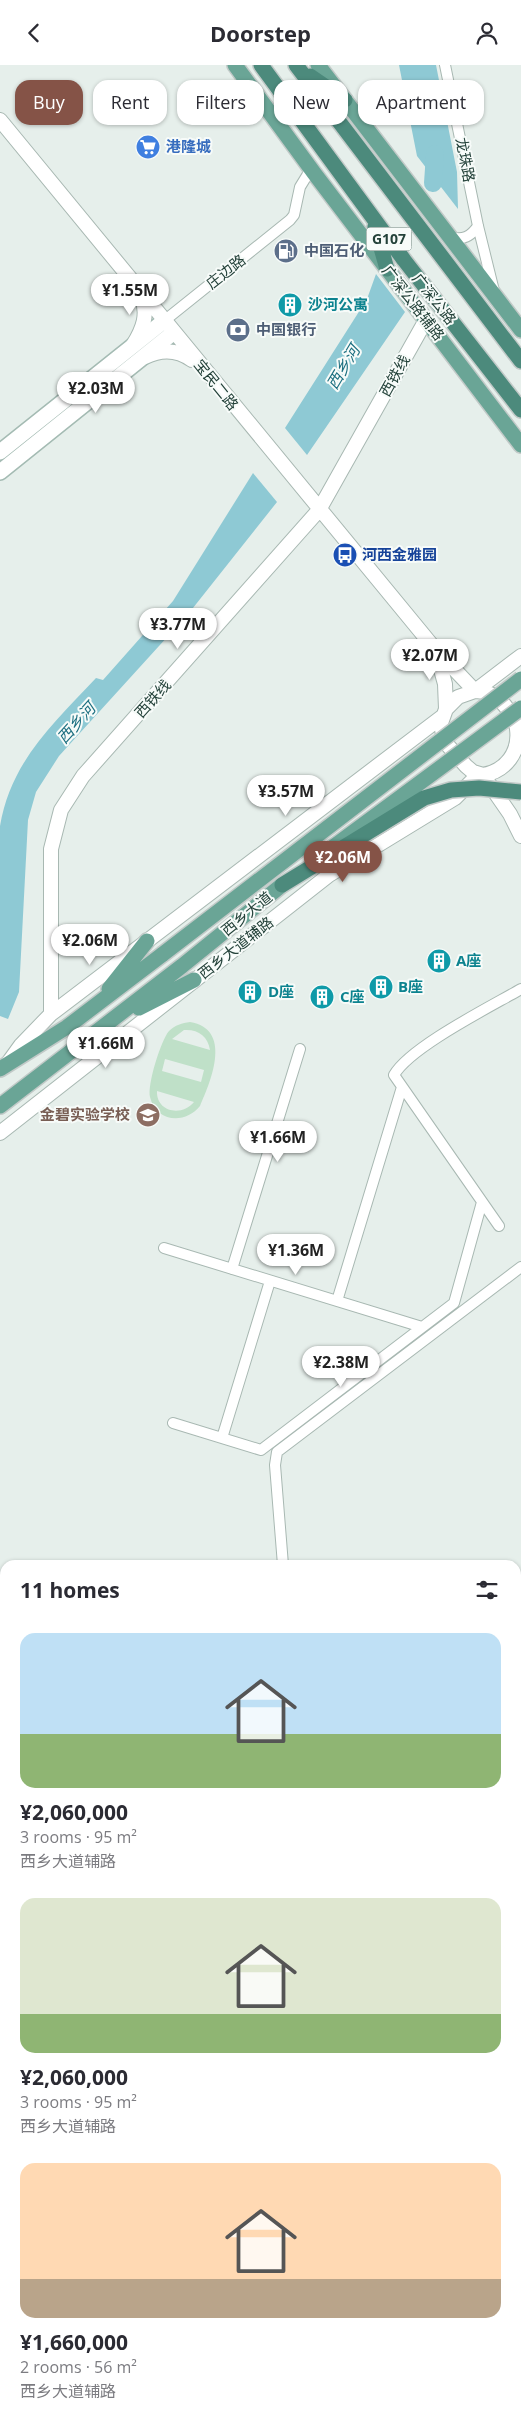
<!DOCTYPE html>
<html lang="en">
<head>
<meta charset="utf-8">
<style>
  body { margin:0; font-family:"Open Sans","Noto Sans SC",sans-serif; background:#f2f2f3; color:#2b2b33; height:100vh; display:flex; flex-direction:column; font-size:19px; white-space:nowrap }
  * { box-sizing:border-box; margin:0 }
  p { font-size:16px; color:#7c7c81 }
  .icon { flex:none; width:28px; height:28px; fill:none; stroke:currentColor; stroke-width:2; stroke-linecap:round; stroke-linejoin:round }
  .map { position:relative; flex:1; overflow:hidden }
  .sheet { position:absolute; left:0px; top:1495px; width:521px; height:866px; display:flex; flex-direction:column; background:#fff; border-radius:15px 15px 0 0; box-shadow:0 1px 4px #0004 }
  .sheet>* { flex:none }
  .guide { position:absolute; left:15px; top:15px; width:491px; height:45px; display:flex; gap:10px }
  .price { position:absolute; translate:-50% -42px; padding:0 11px; border-radius:18px; background:#fff; color:#222; font-size:16px; line-height:32px; filter:drop-shadow(0 1px 2px #0008) }
  .price::after { content:''; position:absolute; left:50%; top:30px; width:15px; height:11px; margin-left:-8px; background:inherit; clip-path:polygon(0 0,100% 0,50% 100%) }
  .price.current { background:#855347; color:#fff }
  ul { padding:0; list-style:none }
  li { display:grid; align-content:center; gap:10px; height:265px; padding:0 20px }
  li span { display:grid; place-items:center; height:155px; border-radius:15px; color:#555 }
  li>.icon { margin-inline-start:auto }
  span .icon { width:90px; height:90px; fill:#fffc; stroke-width:1 }
  li b { font-size:21px }
  h2 { display:flex; justify-content:space-between; align-items:center; height:60px; padding:0 20px; font-size:21px }
  .pill { padding:0 18px; border-radius:15px; background:#fff; box-shadow:0 1px 4px #0004; font-size:18px; line-height:45px }
  .pill.current { background:#855347; color:#fff }
  header { display:flex; justify-content:space-between; align-items:center; height:65px; padding:0 20px; background:#fff; font-size:22px; font-weight:700 }
  .map>svg:first-child { display:block }
  .green { fill:#bfe0c8; fill-rule:evenodd }
  .water { fill:#8ec9d4 }
  .lines { fill:none; stroke-linecap:round; stroke-linejoin:round }
  .river { stroke:#8ec9d4; stroke-width:18 }
  .minor-casing { stroke:#a8b8b2; stroke-width:12 }
  .tertiary-casing { stroke:#a8b8b2; stroke-width:16 }
  .secondary-casing { stroke:#a4bbb3; stroke-width:18 }
  .primary-casing { stroke:#c2cac8; stroke-width:18 }
  .trunk-casing { stroke:#c2cac8; stroke-width:18 }
  .minor { stroke:#fff; stroke-width:10 }
  .tertiary { stroke:#fff; stroke-width:14 }
  .secondary { stroke:#fff; stroke-width:15 }
  .primary { stroke:#6aa596; stroke-width:15 }
  .trunk { stroke:#4c8a7c; stroke-width:15 }
  .primary-bridge-casing { stroke:#c2cac8; stroke-width:18; stroke-linecap:butt }
  .trunk-bridge-casing { stroke:#c2cac8; stroke-width:18; stroke-linecap:butt }
  .primary-bridge { stroke:#6aa596; stroke-width:15 }
  .trunk-bridge { stroke:#4c8a7c; stroke-width:15 }
  .labels { text-anchor:middle; stroke-width:4; stroke-linejoin:round; paint-order:stroke }
  .shield { fill:#f7fbf9; stroke:#637a73; stroke-width:1 }
  .shield-label { font-size:14px; font-weight:bold; fill:#24423a }
  .shop-label { font-size:15px; font-weight:bold; fill:#366cbe; stroke:#f7fbf9; text-anchor:start }
  .street-label { font-size:15px; fill:#24423a; stroke:#f7fbf9 }
  .service-label { font-size:15px; font-weight:bold; fill:#4e5e75; stroke:#f7fbf9; text-anchor:start }
  .culture-label { font-size:15px; font-weight:bold; fill:#0d838f; stroke:#f7fbf9; text-anchor:start }
  .transit-label { font-size:15px; font-weight:bold; fill:#164399; stroke:#f7fbf9; text-anchor:start }
  .education-label { font-size:15px; font-weight:bold; fill:#785e54; stroke:#f7fbf9; text-anchor:end }
  .water-label { font-size:16px; font-style:italic; fill:#1c6f80; stroke:#f7fbf9 }
</style>
</head>
<body>
<header><svg class="icon" aria-label="back" viewBox="0 0 24 24"><path d="M15 5l-7 7 7 7"/></svg>Doorstep<svg class="icon" aria-label="person" viewBox="0 0 24 24"><circle cx="12" cy="8" r="4"/><path d="M4 21q1-7 8-7t8 7"/></svg></header>
<div class="map">
<svg width="521" height="2361" viewBox="0 0 521 2361">
  <rect width="100%" height="100%" fill="#e6efeb"/>
  <path class="green" d="M 190,957 C 232,964 212,1014 200,1041 C 186,1059 156,1058 150,1032 C 147,1020 161,975 169,966 C 175,960 182,958 190,957 ZM 184,965 C 198,964 208,971 210,985 L 172,974 ZM 165,994 L 204,1005 L 201,1017 L 162,1006 ZM 157,1026 L 194,1037 C 182,1052 156,1047 157,1026 Z"/>
  <path class="water" d="M 399,0 L 436,0 L 457,107 L 458,144 L 417,91 Z
    M 376,209 L 405,247 L 307,390 L 285,363 L 367,234 Z
    M 253,408 L 277,437 L 189,548 L 59,691 L 36,727 L 28,755 L 19,927 L 8,954 L 0,951 L 0,761 C 11,696 53,659 96,613 L 103,615 L 173,536 Z"/>
  <g class="lines">
    <path class="river" d="M 433,118 L 435,89"/>
    <defs>
      <path id="minor" d="M 445,0 L 478,161 L 494,226
        M 451,172 C 463,176 471,171 478,161
        M 164,256 L 290,155 L 294,150 L 300,122 L 311,104
        M 499,1161 L 394,1010 C 410,982 490,942 521,924
        M 164,1183 L 422,1262
        M 232,1204 L 300,984
        M 337,1236 L 402,1022
        M 173,1358 L 261,1385 L 454,1238 L 482,1137
        M 222,1373 L 270,1216
        M 283,1500 L 275,1400 L 277,1387 L 521,1202
        M 0,2027 L 5,2039
        M 133,2356 L 134,2358
        M 273,2356 L 275,2361
        M 401,2356 L 402,2361"/>
      <path id="tertiary" d="M 0,55 L 435,584 L 475,626 C 502,626 513,650 521,673
        M 133,280 C 143,264 149,249 141,230
        M 145,292 C 161,284 177,284 192,295
        M 437,590 L 445,619 L 446,644 L 441,658 L 444,676 L 466,701 L 473,707 L 483,710 L 510,749 L 521,771
        M 446,644 L 458,632 L 475,626 L 521,591
        M 483,710 C 506,706 520,687 517,664
        M 51,949 L 51,784 L 61,745 L 83,711 L 319,445 L 426,255
        M 8,998 L 21,980 L 51,949 L 443,651
        M 0,1068 L 329,810 L 455,733 L 479,709"/>
      <path id="secondary" d="M 0,387 L 164,256
        M 0,407 L 173,268
        M 0,1584 L 5,1590
        M 0,1632 L 5,1638
        M 516,1922 L 521,1919
        M 516,1937 L 521,1934
        M 516,2204 L 521,2210
        M 516,2245 L 521,2251
        M 0,2324 L 5,2319
        M 0,2338 L 5,2334"/>
      <path id="primary" d="M 235,0 L 314,108 L 521,380
        M 318,0 L 521,265
        M 109,924 L 147,876
        M 139,943 L 194,915
        M 0,1004 L 67,962 L 163,889
        M 0,1041 L 182,901 L 282,820"/>
      <path id="trunk" d="M 261,0 L 404,195 L 521,345
        M 296,0 L 521,296
        M 310,11 L 345,35
        M 375,162 L 387,204"/>
    </defs>
    <use href="#minor" class="minor-casing"/>
    <use href="#tertiary" class="tertiary-casing"/>
    <use href="#secondary" class="secondary-casing"/>
    <use href="#primary" class="primary-casing"/>
    <use href="#trunk" class="trunk-casing"/>
    <use href="#minor" class="minor"/>
    <use href="#tertiary" class="tertiary"/>
    <use href="#secondary" class="secondary"/>
    <use href="#primary" class="primary"/>
    <use href="#trunk" class="trunk"/>
    <defs>
      <path id="primary-bridge" d="M 329,785 L 521,643
        M 163,889 L 521,614"/>
      <path id="trunk-bridge" d="M 282,820 L 424,733 L 451,725 L 479,723 L 521,727"/>
    </defs>
    <use href="#primary-bridge" class="primary-bridge-casing"/>
    <use href="#trunk-bridge" class="trunk-bridge-casing"/>
    <use href="#primary-bridge" class="primary-bridge"/>
    <use href="#trunk-bridge" class="trunk-bridge"/>
  </g>
  <defs>
    <symbol id="supermarket-disc" viewBox="-11 -11 22 22"><circle r="9.5" fill="#3f7fe0" stroke="#f7fbf9"/><path d="M-6-5.5h2.5l.6 2H6L4.5 2H-2.5L-4.4-4H-6ZM-1.5 3.2a1.3 1.3 0 1 0 .1 0ZM3 3.2a1.3 1.3 0 1 0 .1 0Z" fill="#fff"/></symbol>
    <symbol id="fuel-disc" viewBox="-11 -11 22 22"><circle r="9.5" fill="#5c6f8a" stroke="#f7fbf9"/><path d="M-5.5-6h7V0h2V4h1.3V-2.5L3-4.5l.8-.8L6-3V5H2.5V1h-1V6h-7ZM-4.2-4.7v3.2H.2V-4.7Z" fill="#fff"/></symbol>
    <symbol id="building-disc" viewBox="-11 -11 22 22"><circle r="9.5" fill="#0f9aa8" stroke="#f7fbf9"/><path d="M-4-6H4V6H1V3H-1V6H-4ZM-2.5-4.3h1.7v1.8h-1.7ZM.8-4.3h1.7v1.8H.8ZM-2.5-1h1.7V.8h-1.7ZM.8-1h1.7V.8H.8Z" fill="#fff"/></symbol>
    <symbol id="bank-disc" viewBox="-11 -11 22 22"><circle r="9.5" fill="#5c6f8a" stroke="#f7fbf9"/><path d="M-6-4H6V4H-6ZM0-2.3a2.3 2.3 0 1 0 0 4.6a2.3 2.3 0 1 0 0-4.6Z" fill="#fff"/></symbol>
    <symbol id="bus-disc" viewBox="-11 -11 22 22"><circle r="9.5" fill="#1a4fb4" stroke="#f7fbf9"/><path d="M-5-6H5V4H4V6H2V4H-2V6H-4V4H-5ZM-3.5-4V0h7V-4ZM-3.5 1.2v1.5H-2V1.2ZM2 1.2v1.5H3.5V1.2Z" fill="#fff"/></symbol>
    <symbol id="school-disc" viewBox="-11 -11 22 22"><circle r="9.5" fill="#8d6e63" stroke="#f7fbf9"/><path d="M0-5L7-2L0 1L-7-2ZM-4 1L0 2.5L4 1V4Q0 6-4 4Z" fill="#fff"/></symbol>
  </defs>
  <g fill-rule="evenodd">
    <use href="#supermarket-disc" x="134" y="68" width="28" height="28"/>
    <use href="#fuel-disc" x="272" y="172" width="28" height="28"/>
    <use href="#building-disc" x="276" y="226" width="28" height="28"/>
    <use href="#bank-disc" x="224" y="251" width="28" height="28"/>
    <use href="#bus-disc" x="331" y="476" width="28" height="28"/>
    <use href="#building-disc" x="425" y="882" width="28" height="28"/>
    <use href="#building-disc" x="367" y="908" width="28" height="28"/>
    <use href="#building-disc" x="236" y="913" width="28" height="28"/>
    <use href="#building-disc" x="308" y="918" width="28" height="28"/>
    <use href="#school-disc" x="134" y="1036" width="28" height="28"/>
  </g>
  <g class="labels">
    <rect class="shield" x="366.5" y="162.5" width="45" height="23" rx="4"/>
    <g class="shield-label">
      <text x="389" y="179">G107</text>
    </g>
    <g class="shop-label">
      <text x="166" y="87">港隆城</text>
    </g>
    <g class="street-label">
      <text transform="translate(465 95) rotate(79)" y="5">龙珠路</text>
      <text transform="translate(226 207) rotate(-38)" y="5">庄边路</text>
      <text transform="translate(434 234) rotate(52)" y="5">广深公路</text>
      <text transform="translate(413 238) rotate(52)" y="5">广深公路辅路</text>
      <text transform="translate(395 311) rotate(-61)" y="5">西铁线</text>
      <text transform="translate(216 320) rotate(51)" y="5">宝民二路</text>
      <text transform="translate(153 634) rotate(-48)" y="5">西铁线</text>
      <text transform="translate(247 849) rotate(-39)" y="5">西乡大道</text>
      <text transform="translate(236 883) rotate(-38)" y="5">西乡大道辅路</text>
    </g>
    <g class="service-label">
      <text x="304" y="191">中国石化</text>
      <text x="256" y="270">中国银行</text>
    </g>
    <g class="culture-label">
      <text x="308" y="245">沙河公寓</text>
      <text x="456" y="901">A座</text>
      <text x="398" y="927">B座</text>
      <text x="268" y="932">D座</text>
      <text x="340" y="937">C座</text>
    </g>
    <g class="transit-label">
      <text x="362" y="495">河西金雅园</text>
    </g>
    <g class="education-label">
      <text x="130" y="1055">金碧实验学校</text>
    </g>
    <g class="water-label">
      <text transform="translate(343 302) rotate(-59)" y="6">西乡河</text>
      <text transform="translate(76 658) rotate(-48)" y="6">西乡河</text>
    </g>
  </g>
</svg>
<b class="price" style="left:130px;top:251px">¥1.55M</b>
<b class="price" style="left:96px;top:349px">¥2.03M</b>
<b class="price" style="left:178px;top:585px">¥3.77M</b>
<b class="price" style="left:430px;top:616px">¥2.07M</b>
<b class="price" style="left:286px;top:752px">¥3.57M</b>
<b class="price current" style="left:343px;top:818px">¥2.06M</b>
<b class="price" style="left:90px;top:901px">¥2.06M</b>
<b class="price" style="left:106px;top:1004px">¥1.66M</b>
<b class="price" style="left:278px;top:1098px">¥1.66M</b>
<b class="price" style="left:296px;top:1211px">¥1.36M</b>
<b class="price" style="left:341px;top:1323px">¥2.38M</b>
<div class="guide">
<a class="pill current">Buy</a>
<a class="pill">Rent</a>
<a class="pill">Filters</a>
<a class="pill">New</a>
<a class="pill">Apartment</a>
</div>
<section class="sheet">
<h2>11 homes<svg class="icon" aria-label="filters" viewBox="0 0 24 24"><path d="M4 7h16M4 17h16"/><circle cx="9" cy="7" r="2"/><circle cx="15" cy="17" r="2"/></svg></h2>
<ul>
<li><span style="background:linear-gradient(#bfe0f5 65%,#8fb573 0)"><svg class="icon" aria-label="home" viewBox="0 0 24 24"><path d="M3 11l9-7 9 7M6 9v11h12V9"/></svg></span><div><b>¥2,060,000</b><p>3 rooms · 95 m²</p><p>西乡大道辅路</p></div></li>
<li><span style="background:linear-gradient(#dfe7d0 75%,#8fb573 0)"><svg class="icon" aria-label="home" viewBox="0 0 24 24"><path d="M3 11l9-7 9 7M6 9v11h12V9"/></svg></span><div><b>¥2,060,000</b><p>3 rooms · 95 m²</p><p>西乡大道辅路</p></div></li>
<li><span style="background:linear-gradient(#ffd9b3 75%,#b9a48a 0)"><svg class="icon" aria-label="home" viewBox="0 0 24 24"><path d="M3 11l9-7 9 7M6 9v11h12V9"/></svg></span><div><b>¥1,660,000</b><p>2 rooms · 56 m²</p><p>西乡大道辅路</p></div></li>
</ul>
</section>
</div>
</body>
</html>
